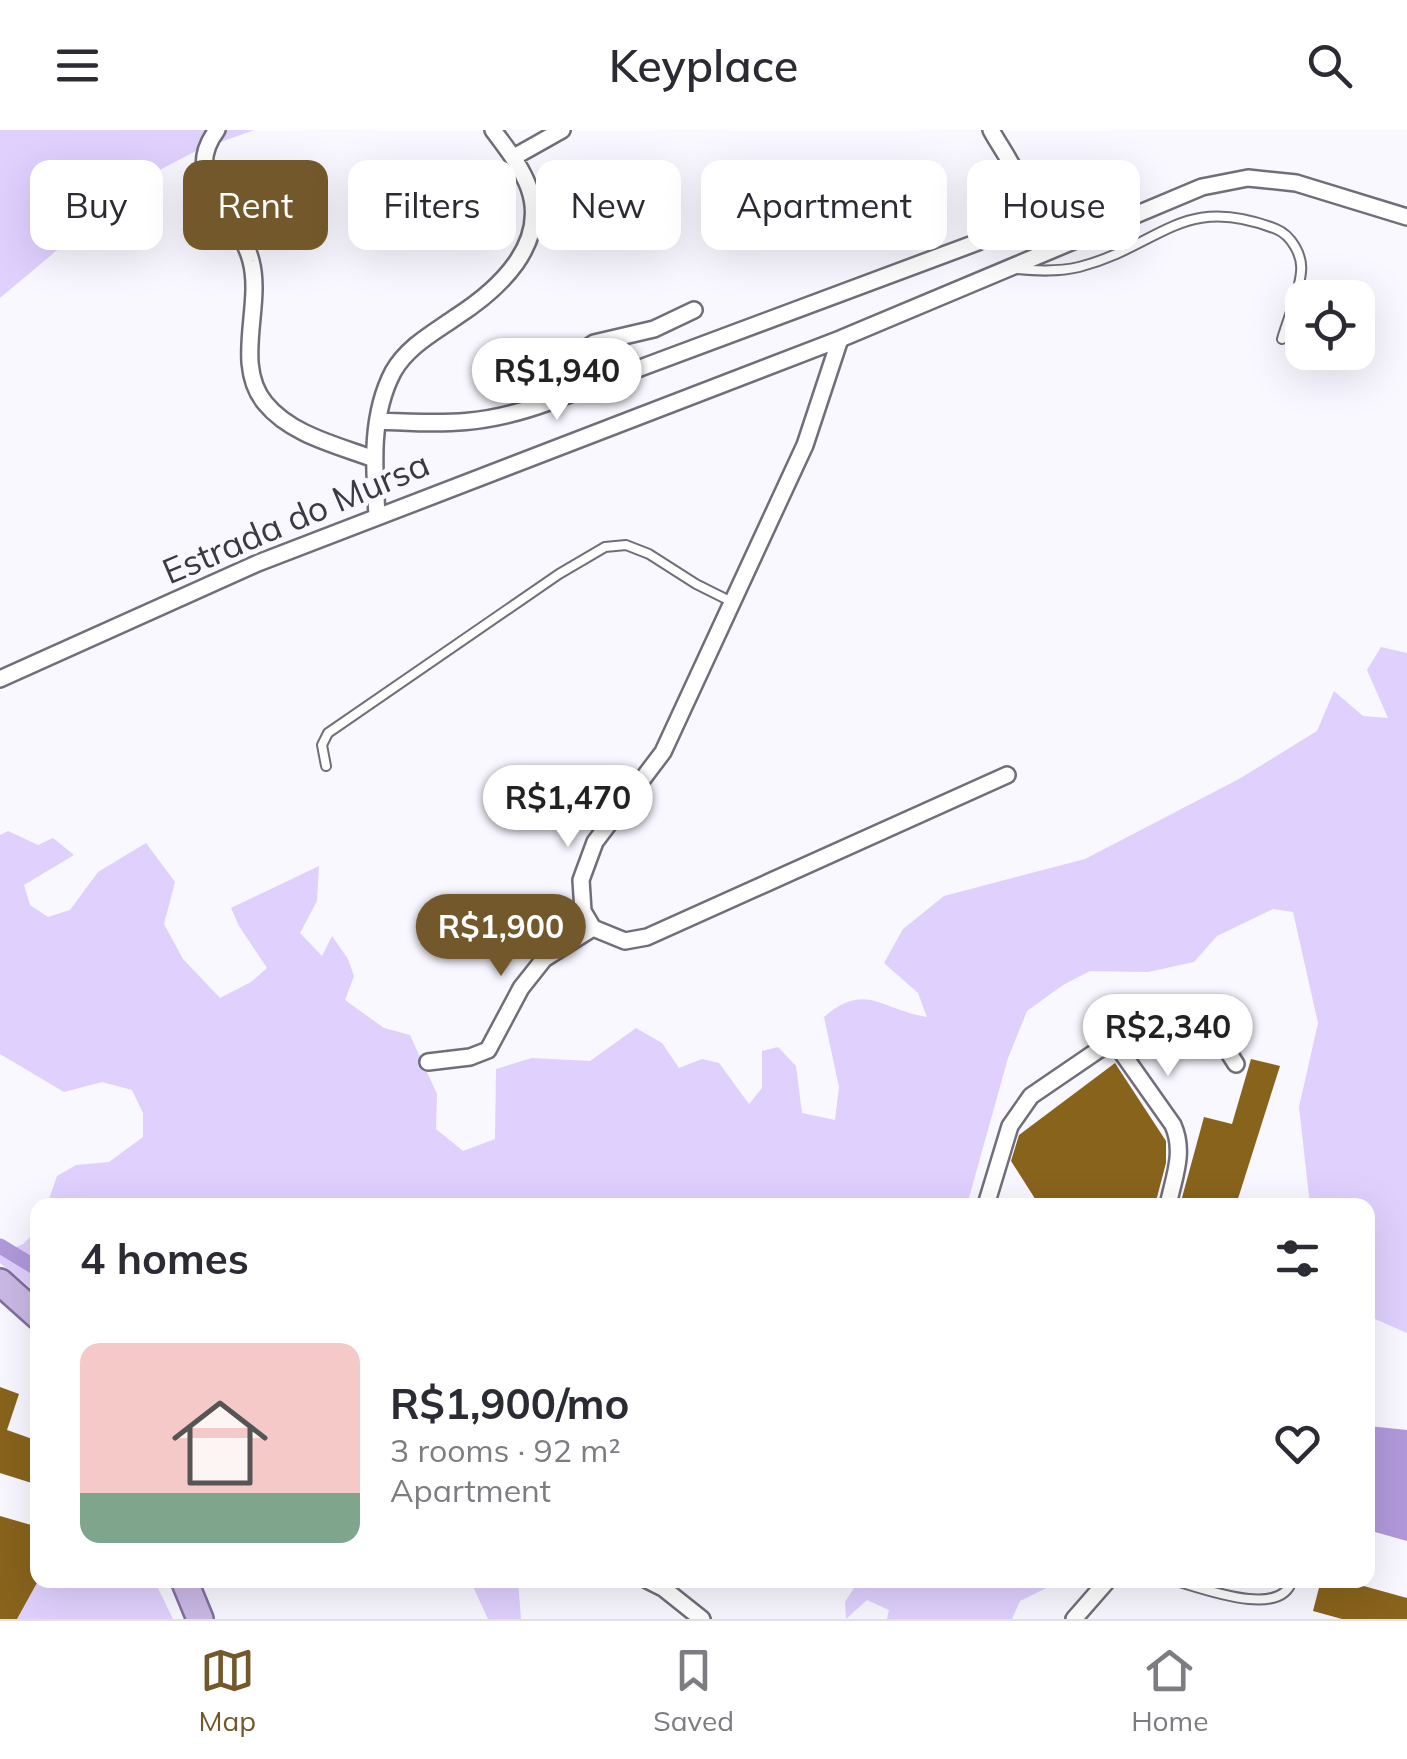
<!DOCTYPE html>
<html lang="en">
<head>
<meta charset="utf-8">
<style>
  body { margin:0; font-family:Mulish,sans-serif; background:#f7f7f7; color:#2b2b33; height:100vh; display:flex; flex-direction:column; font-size:38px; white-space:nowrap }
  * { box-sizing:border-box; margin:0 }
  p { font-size:32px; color:#7c7c81 }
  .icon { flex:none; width:55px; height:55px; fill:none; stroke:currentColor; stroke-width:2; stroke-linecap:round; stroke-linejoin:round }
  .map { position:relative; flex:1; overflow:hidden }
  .details { position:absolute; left:30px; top:1068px; width:1345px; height:390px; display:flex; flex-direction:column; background:#fff; border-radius:20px; box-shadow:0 10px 40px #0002 }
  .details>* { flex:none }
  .top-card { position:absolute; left:30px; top:30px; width:1348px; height:90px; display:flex; gap:20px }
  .controls { position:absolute; left:1285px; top:150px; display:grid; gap:20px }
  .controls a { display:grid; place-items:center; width:90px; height:90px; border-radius:20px; background:#fff; box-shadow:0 10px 40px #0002; font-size:50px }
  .price { position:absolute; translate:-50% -85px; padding:0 22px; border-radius:35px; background:#fff; color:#222; font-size:32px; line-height:65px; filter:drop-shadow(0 2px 5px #0008) }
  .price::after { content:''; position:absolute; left:50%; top:60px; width:30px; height:22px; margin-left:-15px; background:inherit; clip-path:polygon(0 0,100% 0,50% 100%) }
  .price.active { background:#73582b; color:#fff }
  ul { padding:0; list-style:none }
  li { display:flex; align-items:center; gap:30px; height:250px; padding:0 50px }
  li+li { border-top:2px solid #e1e1e2 }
  li span { display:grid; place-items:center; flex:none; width:280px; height:200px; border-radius:20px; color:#555 }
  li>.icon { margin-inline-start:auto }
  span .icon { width:120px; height:120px; fill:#fffc; stroke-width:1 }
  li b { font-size:42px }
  h2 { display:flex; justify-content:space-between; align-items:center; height:120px; padding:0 50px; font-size:42px }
  .chip { padding:0 35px; border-radius:20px; background:#fff; box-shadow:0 10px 40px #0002; font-size:35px; line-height:90px }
  .chip.active { background:#73582b; color:#fff }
  header { display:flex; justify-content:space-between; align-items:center; height:130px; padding:0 50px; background:#fff; font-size:45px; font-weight:600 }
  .dock { display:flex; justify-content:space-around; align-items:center; height:140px; border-top:2px solid #e1e1e2; background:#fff; font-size:28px; color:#7c7c81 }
  .dock a { display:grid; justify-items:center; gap:5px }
  .dock .active { color:#73582b }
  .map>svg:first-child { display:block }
  .green { fill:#e0d0fe }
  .water { fill:#b199db }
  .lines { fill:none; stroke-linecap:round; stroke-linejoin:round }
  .canal { stroke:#b199db; stroke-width:15 }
  .building { fill:#88631c }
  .lane-casing { stroke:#716e79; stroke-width:12 }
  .street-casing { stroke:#716e79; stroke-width:20 }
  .primary-casing { stroke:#816f9f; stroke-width:30 }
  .lane { stroke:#fff; stroke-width:8 }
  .street { stroke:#fff; stroke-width:15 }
  .primary { stroke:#cab9e5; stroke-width:25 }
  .labels { text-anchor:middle; stroke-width:10; stroke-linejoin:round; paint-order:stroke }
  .street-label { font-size:35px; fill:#3c3a3f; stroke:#f9f7ff }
</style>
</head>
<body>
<header><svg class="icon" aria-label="menu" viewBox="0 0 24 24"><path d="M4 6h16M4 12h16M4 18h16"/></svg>Keyplace<svg class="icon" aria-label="search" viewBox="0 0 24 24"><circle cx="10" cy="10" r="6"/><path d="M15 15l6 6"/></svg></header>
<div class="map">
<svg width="1407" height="1489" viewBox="0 0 1407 1489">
  <rect width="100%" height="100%" fill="#f9f7ff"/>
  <path class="green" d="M 0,0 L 254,0 L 196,21 L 110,66 L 62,116 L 0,168 Z
    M 1381,517 L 1407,523 L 1407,1203 L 1368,1186 L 1368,1075 L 1310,1075 L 1299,977 L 1318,893 L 1293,782 L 1273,779 L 1217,806 L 1194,832 L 1148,842 L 1090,841 L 1063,855 L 1027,881 L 1008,928 L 967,1075 L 47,1075 L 57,1046 L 76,1035 L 109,1032 L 143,1007 L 143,983 L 132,960 L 102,952 L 64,962 L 0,924 L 0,705 L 8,701 L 38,715 L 53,708 L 74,725 L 24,755 L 30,775 L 48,787 L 70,780 L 98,742 L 146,713 L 175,752 L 164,794 L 183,829 L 220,868 L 251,852 L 267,838 L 239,796 L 231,778 L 319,736 L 317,771 L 300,803 L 322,826 L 332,806 L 348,829 L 354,846 L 345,870 L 384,898 L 410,905 L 437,964 L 436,999 L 463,1021 L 495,1009 L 496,939 L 532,928 L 590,931 L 636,898 L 662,913 L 679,938 L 702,929 L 719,933 L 749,974 L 762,958 L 762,921 L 778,917 L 796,936 L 802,983 L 835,990 L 839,957 L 824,887 C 866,851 881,880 927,887 L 918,863 L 884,833 L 903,799 L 944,766 L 1085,729 L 1239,649 L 1317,601 L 1334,561 L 1363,586 L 1388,588 L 1367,540 Z
    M 37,1100 L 37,1163 L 0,1133 L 0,1124 L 23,1114 Z
    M 38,1450 L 154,1450 L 173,1489 L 17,1489 Z
    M 470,1450 L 518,1450 L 521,1489 L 488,1489 Z
    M 859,1450 L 1063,1450 L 1020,1471 L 1012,1489 L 887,1489 L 889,1480 L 867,1470 L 846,1489 L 845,1472 Z"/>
  <path class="water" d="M 1368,1296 L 1407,1300 L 1407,1411 L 1368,1400 Z"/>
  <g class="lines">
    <path class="canal" d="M 0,1116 L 38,1139"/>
  </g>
  <path class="building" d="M 1251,929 L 1280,936 L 1236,1075 L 1180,1075 L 1204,987 L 1232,994 Z
    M 1115,933 L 1166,1011 L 1166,1033 L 1155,1075 L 1039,1075 L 1011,1031 L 1019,1005 Z
    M 0,1257 L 19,1264 L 7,1300 L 38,1311 L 38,1355 L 0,1343 Z
    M 0,1386 L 38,1397 L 38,1451 L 17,1489 L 0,1489 Z
    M 1321,1450 L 1342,1450 L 1407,1468 L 1407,1489 L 1342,1489 L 1313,1481 Z"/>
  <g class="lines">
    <defs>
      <path id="lane" d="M 1017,139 C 1038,141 1058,142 1079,137 C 1161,116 1182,62 1276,99 C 1291,105 1303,125 1301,142 C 1299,164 1288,188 1282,209
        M 326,636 L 322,615 L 328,603 L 559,444 L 605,417 L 626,415 L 649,424 L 696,454 L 732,472
        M 1173,1450 C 1204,1459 1282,1489 1292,1450"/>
      <path id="street" d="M 217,0 C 178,51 240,85 251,131 C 263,176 233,234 265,273 C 291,305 337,315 374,329
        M 514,27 L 562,0
        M 840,209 L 805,315 L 663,622 L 595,712 L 581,750 L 583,781 L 593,798 L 625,811 L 647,807 L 1007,645
        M 549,272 L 978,112 C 989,107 1005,102 1014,94 C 1042,69 1004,25 991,0
        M 378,291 C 447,294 483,296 549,272 L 563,241 L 573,227 L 594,213 L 654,199 L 694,180
        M 377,385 C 374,337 370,286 393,242 C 407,217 433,203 456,187 C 498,160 549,114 529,58 C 521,36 507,19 493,0
        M 0,549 L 258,433 L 840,209 L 1202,57 L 1248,48 L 1296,53 L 1407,87
        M 428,932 L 470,927 L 488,920 L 521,858 L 544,829 L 593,798
        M 986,1075 L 1010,996 L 1031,966 L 1113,910
        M 1168,1075 C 1174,1047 1185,1022 1173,995 L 1113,910 L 1171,877 L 1194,875 L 1203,883 L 1236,934
        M 647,1450 L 663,1458 L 702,1489
        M 1074,1489 L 1108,1450"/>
      <path id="primary" d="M 0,1152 L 38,1186
        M 184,1450 L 200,1489"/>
    </defs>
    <use href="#lane" class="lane-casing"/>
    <use href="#street" class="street-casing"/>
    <use href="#primary" class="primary-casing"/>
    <use href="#lane" class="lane"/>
    <use href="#street" class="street"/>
    <use href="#primary" class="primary"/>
  </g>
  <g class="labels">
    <g class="street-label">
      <text transform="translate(296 388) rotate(-23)" y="12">Estrada do Mursa</text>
    </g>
  </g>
</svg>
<div class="controls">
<a><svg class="icon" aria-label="locate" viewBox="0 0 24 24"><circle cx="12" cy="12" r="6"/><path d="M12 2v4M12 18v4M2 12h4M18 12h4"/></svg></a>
</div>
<b class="price" style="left:557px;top:293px">R$1,940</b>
<b class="price" style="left:568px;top:720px">R$1,470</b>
<b class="price active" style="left:501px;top:849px">R$1,900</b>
<b class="price" style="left:1168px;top:949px">R$2,340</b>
<div class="top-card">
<a class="chip">Buy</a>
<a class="chip active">Rent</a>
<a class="chip">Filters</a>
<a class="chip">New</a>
<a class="chip">Apartment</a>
<a class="chip">House</a>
</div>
<section class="details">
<h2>4 homes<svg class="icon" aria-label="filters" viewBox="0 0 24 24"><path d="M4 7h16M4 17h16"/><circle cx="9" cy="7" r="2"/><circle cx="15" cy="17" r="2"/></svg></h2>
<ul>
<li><span style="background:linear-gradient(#f6c9c9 75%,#7fa58c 0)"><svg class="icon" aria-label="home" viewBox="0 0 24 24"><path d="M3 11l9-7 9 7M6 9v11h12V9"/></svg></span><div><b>R$1,900/mo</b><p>3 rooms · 92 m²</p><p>Apartment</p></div><svg class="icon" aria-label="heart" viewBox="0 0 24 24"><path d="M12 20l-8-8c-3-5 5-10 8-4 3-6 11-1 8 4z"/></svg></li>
</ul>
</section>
</div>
<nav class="dock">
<a class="active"><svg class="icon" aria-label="map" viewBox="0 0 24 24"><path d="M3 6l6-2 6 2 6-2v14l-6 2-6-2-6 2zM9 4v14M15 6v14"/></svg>Map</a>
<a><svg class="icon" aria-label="saved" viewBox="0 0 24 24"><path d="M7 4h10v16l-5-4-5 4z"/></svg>Saved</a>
<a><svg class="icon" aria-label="home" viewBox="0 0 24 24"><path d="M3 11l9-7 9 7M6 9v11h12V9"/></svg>Home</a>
</nav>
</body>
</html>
